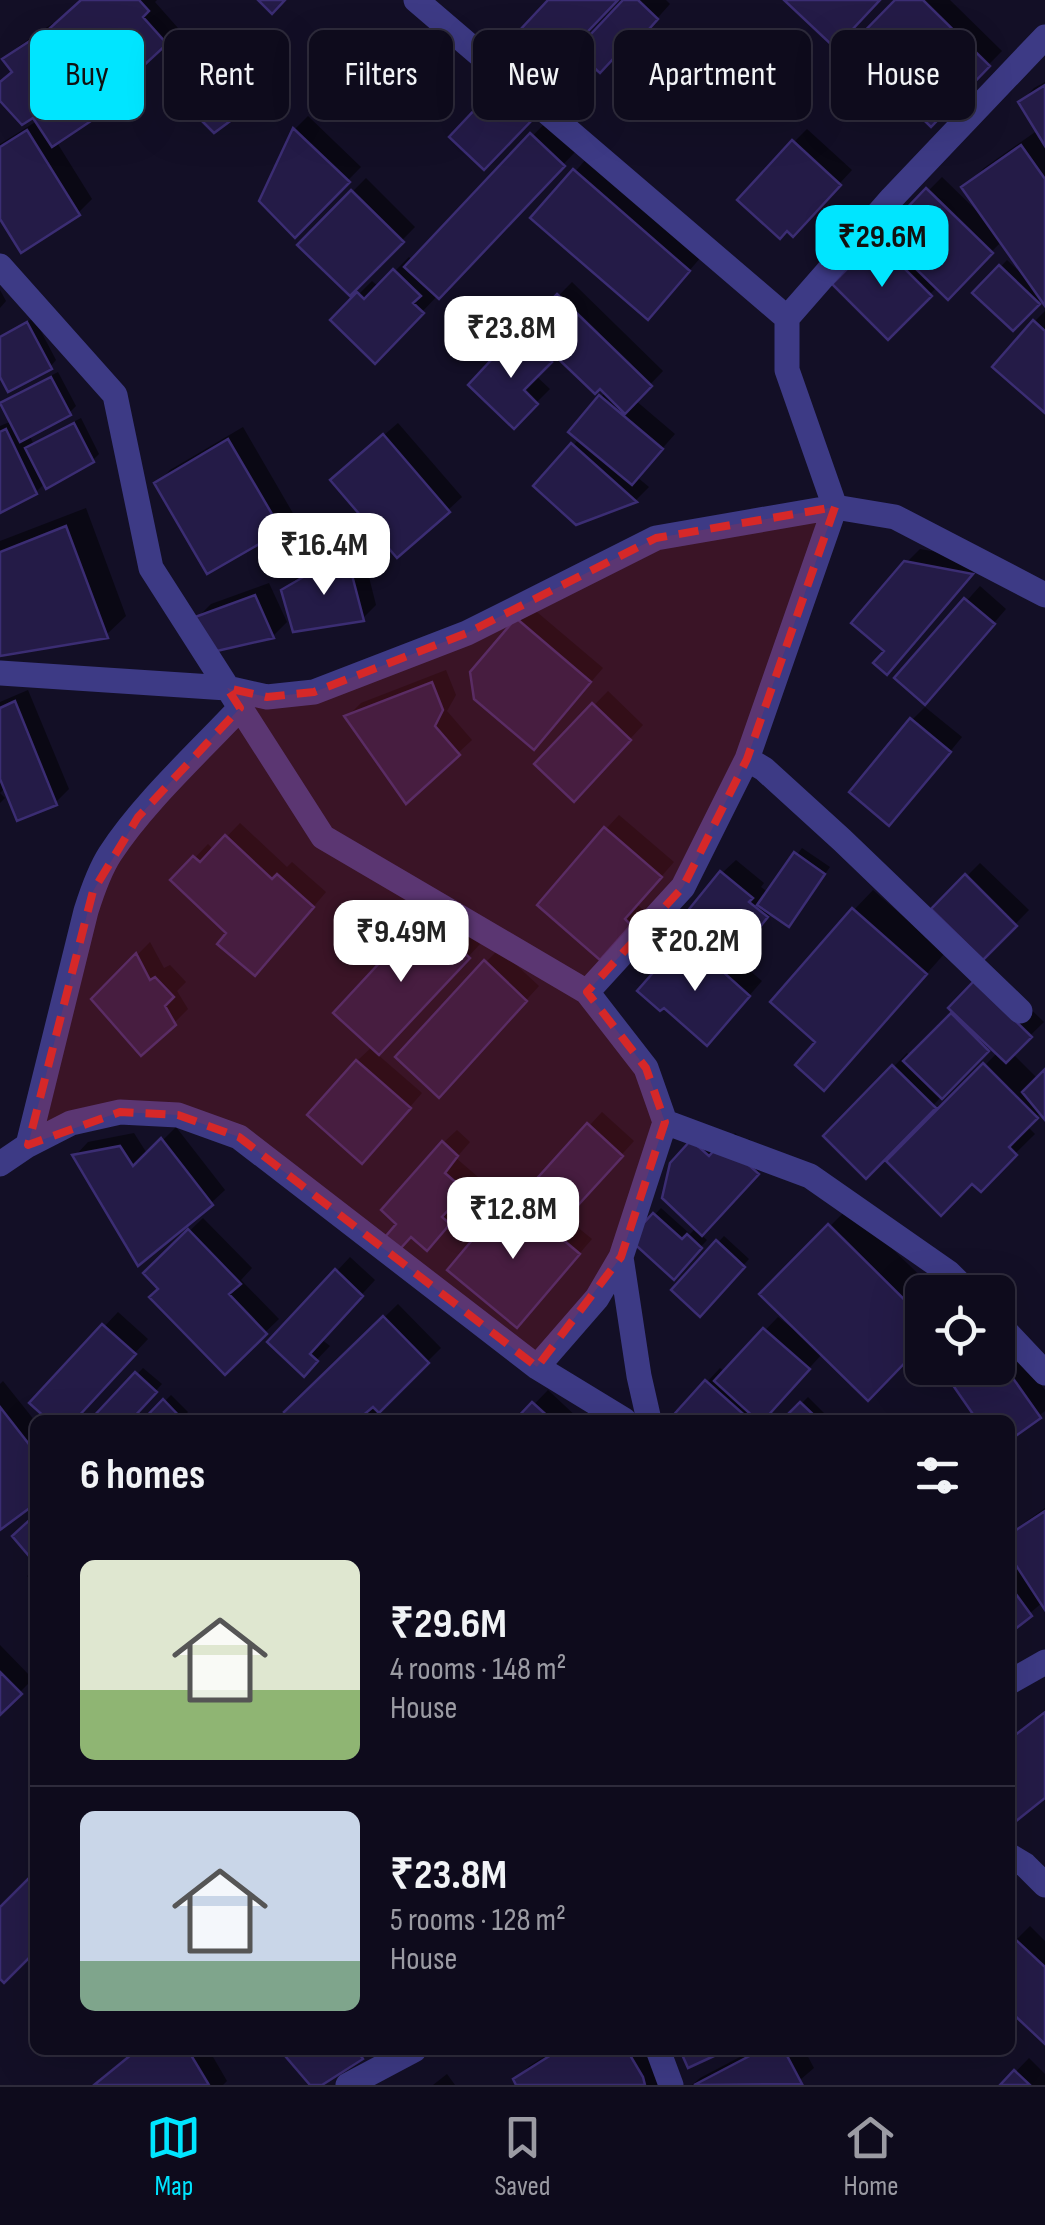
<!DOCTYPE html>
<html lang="en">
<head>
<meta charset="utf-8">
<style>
  body { margin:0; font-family:"Sofia Sans Condensed",sans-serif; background:#171425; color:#f1f3f6; height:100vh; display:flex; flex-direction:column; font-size:38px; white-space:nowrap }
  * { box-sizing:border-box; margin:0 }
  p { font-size:32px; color:#9b9ba3 }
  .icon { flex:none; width:55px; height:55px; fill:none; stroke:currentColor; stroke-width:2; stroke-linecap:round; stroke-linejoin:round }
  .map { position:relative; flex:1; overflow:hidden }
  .drawer { position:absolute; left:30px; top:1415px; width:985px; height:640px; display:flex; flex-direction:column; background:#0e0b1c; border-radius:15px; box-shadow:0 10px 40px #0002,0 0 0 2px #2e2b3b }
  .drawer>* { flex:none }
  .top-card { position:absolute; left:30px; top:30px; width:985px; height:90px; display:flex; gap:20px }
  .tools { position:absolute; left:905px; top:1275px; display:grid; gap:20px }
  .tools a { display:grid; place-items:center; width:110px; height:110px; border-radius:15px; background:#0e0b1c; box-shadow:0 10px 40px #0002,0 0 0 2px #2e2b3b; font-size:50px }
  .price { position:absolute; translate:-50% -85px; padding:0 22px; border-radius:20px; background:#fff; color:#222; font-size:32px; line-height:65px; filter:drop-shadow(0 2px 5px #0008) }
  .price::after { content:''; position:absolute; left:50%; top:60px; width:30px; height:22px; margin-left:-15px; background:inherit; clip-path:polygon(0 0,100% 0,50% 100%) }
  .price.selected { background:#00e5ff; color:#111 }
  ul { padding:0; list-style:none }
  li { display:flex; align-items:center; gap:30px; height:250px; padding:0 50px }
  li+li { border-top:2px solid #2e2b3b }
  li span { display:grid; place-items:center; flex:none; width:280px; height:200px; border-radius:15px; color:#555 }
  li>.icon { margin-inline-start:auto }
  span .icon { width:120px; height:120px; fill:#fffc; stroke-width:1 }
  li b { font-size:42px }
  h2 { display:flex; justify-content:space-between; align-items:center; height:120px; padding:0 50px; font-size:42px }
  .pill { padding:0 35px; border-radius:15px; background:#0e0b1c; box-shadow:0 10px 40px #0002,0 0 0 2px #2e2b3b; font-size:35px; line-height:90px }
  .pill.selected { background:#00e5ff; color:#111 }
  .tab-bar { display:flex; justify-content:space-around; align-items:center; height:140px; border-top:2px solid #2e2b3b; background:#0e0b1c; font-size:28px; color:#9b9ba3 }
  .tab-bar a { display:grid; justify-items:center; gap:5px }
  .tab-bar .selected { color:#00e5ff }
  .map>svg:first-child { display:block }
  .shadow { fill:#0007 }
  .building { fill:#241b47; stroke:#3b2d73; stroke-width:2.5 }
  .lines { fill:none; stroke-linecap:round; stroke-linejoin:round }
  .minor { stroke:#3d3a85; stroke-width:25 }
  .marked { fill:#d62828; fill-opacity:0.2; stroke:#d62828; stroke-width:8; stroke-dasharray:20 12; stroke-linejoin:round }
</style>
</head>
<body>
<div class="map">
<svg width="1045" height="2085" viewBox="0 0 1045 2085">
  <rect width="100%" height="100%" fill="#130f26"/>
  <path class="shadow" d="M 83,0 L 157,0 L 155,2 L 178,28 L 165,42 L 73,54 L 106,104 L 93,117 L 56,141 L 92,199 L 78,213 L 0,215 L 0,144 L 37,121 L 0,97 L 0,84 L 14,71 L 5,59 L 19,46 L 53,23 L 55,27 Z
    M 627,0 L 666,0 L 670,4 L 645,32 Z
    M 899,0 L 950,0 L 1002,51 L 931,123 Z
    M 221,34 L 271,84 L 258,97 L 214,130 L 170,86 Z
    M 1045,82 L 1045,302 L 1042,298 L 1013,328 L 976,293 L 1007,260 L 1025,277 L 1027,276 L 1002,241 L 948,296 L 938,286 L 888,336 L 836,284 L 942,177 L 981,215 L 983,213 L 965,187 L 984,168 L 1038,130 L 1021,102 L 1034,88 Z
    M 308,116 L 361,167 L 295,234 L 262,201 L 295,129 Z
    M 546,122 L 576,151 L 375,361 L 333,320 L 372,281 L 379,287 L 409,257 L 413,261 Z
    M 807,129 L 852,170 L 806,220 L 794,142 Z
    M 588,157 L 702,256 L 661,303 L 534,218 Z
    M 366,178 L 415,227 L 350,293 L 300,245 Z
    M 572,282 L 663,371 L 635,400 L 675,434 L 637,477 L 649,487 L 636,500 L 576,522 L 536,486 L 580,438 L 601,397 L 606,392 L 556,354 L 535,375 L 550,389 L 514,425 L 509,345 L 524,330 L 531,329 L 528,327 Z
    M 0,290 L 6,301 L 0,308 Z
    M 1045,311 L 1045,409 L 1034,322 Z
    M 34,318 L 56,360 L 50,367 L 0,371 L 0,336 Z
    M 58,372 L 76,406 L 69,413 L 29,434 L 33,443 L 81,418 L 99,454 L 93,460 L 45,483 L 36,492 L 0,510 L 0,426 L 12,421 L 3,404 L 9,397 Z
    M 398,423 L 462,497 L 448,510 L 347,467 Z
    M 243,427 L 294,515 L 280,529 L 157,484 L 170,470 Z
    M 86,508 L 126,616 L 106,635 L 0,653 L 0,541 Z
    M 360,541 L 376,605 L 362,619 L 284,590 L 298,577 Z
    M 920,549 L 983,560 L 901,658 L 888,651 L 906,563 Z
    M 269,583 L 287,622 L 273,636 L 209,650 L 198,617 L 211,604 Z
    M 980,586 L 1006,609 L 938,688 L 898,678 Z
    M 531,607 L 603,668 L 547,733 L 472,672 Z
    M 446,670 L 456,695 L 447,711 L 472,740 L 458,753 L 348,716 L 361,703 Z
    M 28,690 L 69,789 L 56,802 L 6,787 L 0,793 L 5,798 L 0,803 L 0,702 Z
    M 608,691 L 643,725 L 587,785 L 537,764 Z
    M 925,707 L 962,737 L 903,809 L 912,720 Z
    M 619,815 L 674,862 L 637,904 L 643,910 L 614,943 L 606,829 Z
    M 240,823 L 287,867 L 292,862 L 326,892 L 269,959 L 174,880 L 208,844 L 214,850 Z
    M 802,848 L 830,867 L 789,924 L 772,912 L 734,957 L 762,981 L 720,1029 L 661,968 L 674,954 L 681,960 L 700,939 L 722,873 L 736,860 L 764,883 L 761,887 L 769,893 Z
    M 980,863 L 1029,910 L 983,957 L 934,909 Z
    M 873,890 L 945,953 L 843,1068 L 819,1042 L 854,910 Z
    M 439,904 L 481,943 L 377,1054 L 422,1093 L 375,1147 L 357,1061 L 373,1046 L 336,1013 Z
    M 150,942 L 164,968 L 170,965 L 186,982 L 177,991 L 188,1009 L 174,1023 L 94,999 Z
    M 499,949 L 539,986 L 452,1081 L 486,962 Z
    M 989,969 L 1044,1022 L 1012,1053 L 1038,1079 L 1045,1072 L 1045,1117 L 1041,1112 L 1027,1126 L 1035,1134 L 980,1188 L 972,1181 L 890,1161 L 998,1052 L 991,1045 L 866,1175 L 826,1136 L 907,1053 L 911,1057 L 956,1012 Z
    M 602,1112 L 634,1141 L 565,1217 L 592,1239 L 530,1311 L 451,1269 L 512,1197 L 526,1183 L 532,1188 Z
    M 176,1127 L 225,1190 L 211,1203 L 75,1156 L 88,1142 L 134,1133 L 148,1155 Z
    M 457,1130 L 470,1142 L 456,1158 L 485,1183 L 440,1234 L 411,1234 L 400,1224 L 443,1143 Z
    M 735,1133 L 745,1142 L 749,1139 L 771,1159 L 700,1234 L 707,1240 L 674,1276 L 632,1239 L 661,1208 L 690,1234 L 697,1227 L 693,1142 L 723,1144 Z
    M 849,1207 L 937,1292 L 922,1292 L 922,1342 L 868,1397 L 823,1353 L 769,1412 L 771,1413 L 765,1420 L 672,1420 L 720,1368 L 725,1372 L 778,1317 L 792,1328 L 795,1325 L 763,1294 Z
    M 203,1218 L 252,1268 L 241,1280 L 279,1319 L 225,1371 L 161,1289 L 146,1273 Z
    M 724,1236 L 749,1259 L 700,1313 L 674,1290 Z
    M 350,1257 L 375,1280 L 321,1339 L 330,1346 L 304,1373 L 271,1342 Z
    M 398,1304 L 441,1348 L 369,1420 L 296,1420 L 288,1412 Z
    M 118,1312 L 148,1339 L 72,1420 L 51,1420 L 33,1403 Z
    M 998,1330 L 1017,1350 L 1045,1390 L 1045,1411 L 1010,1437 L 1010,1420 L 980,1420 L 944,1368 L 998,1368 Z
    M 143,1368 L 162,1384 L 128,1420 L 100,1420 L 97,1417 Z
    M 3,1381 L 35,1421 L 35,1501 L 0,1527 L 0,1384 Z
    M 548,1390 L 580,1420 L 519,1420 Z
    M 171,1395 L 188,1412 L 180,1420 L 146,1420 Z
    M 808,1397 L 831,1420 L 785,1420 Z
    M 1045,1508 L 1045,1605 L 1043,1602 L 1010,1630 L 1010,1533 Z
    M 33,1571 L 35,1571 L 35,1584 L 27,1576 Z
    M 0,1645 L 33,1679 L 0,1712 Z
    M 1045,1710 L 1045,1795 L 1012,1821 L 1010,1819 L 1010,1738 Z
    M 1030,1926 L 1045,1941 L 1045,2041 L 1010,2007 L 1010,1946 Z
    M 138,2050 L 209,2050 L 227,2081 L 223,2085 L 97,2085 Z
    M 555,2050 L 649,2050 L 660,2085 L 519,2085 L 516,2079 L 529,2066 Z
    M 753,2050 L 809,2050 L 806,2053 L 814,2068 L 794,2085 L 692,2085 L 700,2078 Z
    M 1029,2058 L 1045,2074 L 1045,2085 L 1003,2085 Z
    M 447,2074 L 455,2085 L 433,2085 Z"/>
  <path class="building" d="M 81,0 L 139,0 L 149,11 L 143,17 L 167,44 L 112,95 L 50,28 Z
    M 258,0 L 285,0 L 272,14 Z
    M 548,0 L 618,0 L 570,50 L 561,41 L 548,56 L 520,30 Z
    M 623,0 L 638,0 L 658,19 L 632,48 L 627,44 L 600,73 L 575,51 Z
    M 784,0 L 880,0 L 835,48 Z
    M 895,0 L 923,0 L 990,66 L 931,127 L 849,47 Z
    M 39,35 L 94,119 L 52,147 L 33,118 L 22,125 L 0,101 L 0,82 L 12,72 L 2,59 Z
    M 206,45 L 260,99 L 214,133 L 167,86 Z
    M 498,85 L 537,115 L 484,170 L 449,137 Z
    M 1045,85 L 1045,146 L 1018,102 Z
    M 293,128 L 350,182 L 295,238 L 259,201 Z
    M 27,130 L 80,215 L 21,253 L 0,219 L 0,147 Z
    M 530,133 L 565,166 L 439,299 L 404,267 Z
    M 792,140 L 841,185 L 793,237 L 787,231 L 780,239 L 737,200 Z
    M 1021,145 L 1045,179 L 1045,306 L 961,187 Z
    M 573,169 L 690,271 L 648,320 L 530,218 Z
    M 926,188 L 993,253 L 948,300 L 881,235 Z
    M 351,190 L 404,242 L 350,296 L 297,245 Z
    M 876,240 L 932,296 L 888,340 L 832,284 Z
    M 999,265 L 1040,304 L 1013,331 L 972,293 Z
    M 393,269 L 421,296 L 413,303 L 424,313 L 375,364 L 330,320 L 357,292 L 364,299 Z
    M 557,294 L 652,386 L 625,414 L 600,389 L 595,394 L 525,327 Z
    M 1033,320 L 1045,331 L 1045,413 L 992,367 Z
    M 27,322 L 52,369 L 8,392 L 0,377 L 0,337 Z
    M 526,340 L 552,362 L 524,390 L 538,404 L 514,429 L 468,385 L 507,343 Z
    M 51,377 L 71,415 L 20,442 L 0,403 Z
    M 599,395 L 663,449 L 632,485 L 568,432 Z
    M 74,423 L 94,462 L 46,489 L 25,448 Z
    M 6,429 L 37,494 L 0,513 L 0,432 Z
    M 383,434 L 450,512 L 397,558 L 330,480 Z
    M 228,439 L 282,531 L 207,574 L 154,483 Z
    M 571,443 L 637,502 L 576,525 L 533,486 Z
    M 66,526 L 108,638 L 0,656 L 0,552 Z
    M 346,552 L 364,621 L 293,632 L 281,590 Z
    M 904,561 L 973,574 L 887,675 L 873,663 L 884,651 L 851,623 Z
    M 255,595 L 274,638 L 208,653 L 195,617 Z
    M 964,598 L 995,624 L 925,705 L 894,678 Z
    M 516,618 L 591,682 L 534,750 L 474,699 L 470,672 Z
    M 432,682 L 443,710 L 435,726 L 460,755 L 406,804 L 344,716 Z
    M 15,701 L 57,805 L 17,821 L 0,779 L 0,708 Z
    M 592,703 L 631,740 L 574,802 L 534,764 Z
    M 910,718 L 951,752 L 889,826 L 849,792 Z
    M 604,827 L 662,877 L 625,919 L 631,925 L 600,960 L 537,905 Z
    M 225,835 L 272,879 L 277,874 L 314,907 L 255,976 L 217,944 L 226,933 L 170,880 L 193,856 L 200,862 Z
    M 794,852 L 825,874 L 789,927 L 757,905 Z
    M 720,871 L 753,898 L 749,902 L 768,917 L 728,966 L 677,924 Z
    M 965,874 L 1017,926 L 983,960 L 931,909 Z
    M 852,908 L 927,974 L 824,1091 L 795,1065 L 815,1042 L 770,1002 Z
    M 423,916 L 470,958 L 379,1055 L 333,1013 Z
    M 692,944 L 750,996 L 707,1046 L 664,1008 L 660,1011 L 637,991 L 659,966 L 666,972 Z
    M 136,953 L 150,980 L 155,977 L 174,997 L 165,1006 L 176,1025 L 141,1056 L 91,999 Z
    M 484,960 L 527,1001 L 439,1098 L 395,1057 Z
    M 974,981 L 1032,1037 L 1006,1063 L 948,1008 Z
    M 951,1013 L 989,1051 L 942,1099 L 903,1061 Z
    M 356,1060 L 411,1108 L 362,1164 L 307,1115 Z
    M 983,1063 L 1038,1118 L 1009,1147 L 1017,1155 L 981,1192 L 972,1184 L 941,1216 L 886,1161 Z
    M 892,1065 L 936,1108 L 866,1179 L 823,1136 Z
    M 1045,1069 L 1045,1120 L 1022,1092 Z
    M 587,1123 L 623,1156 L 559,1226 L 523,1194 Z
    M 161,1138 L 213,1205 L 138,1266 L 72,1155 L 120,1146 L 133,1166 Z
    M 691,1140 L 709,1156 L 720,1144 L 733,1151 L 759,1174 L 702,1236 L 662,1198 L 670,1163 Z
    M 442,1141 L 458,1156 L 445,1173 L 474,1198 L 460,1213 L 452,1206 L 442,1217 L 450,1224 L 427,1251 L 411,1237 L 400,1249 L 385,1237 L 396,1224 L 381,1210 Z
    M 510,1195 L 580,1254 L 517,1328 L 447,1270 Z
    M 653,1213 L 682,1239 L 687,1234 L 702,1248 L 674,1280 L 629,1239 Z
    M 828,1224 L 922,1317 L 922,1345 L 868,1401 L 759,1294 Z
    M 188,1229 L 241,1284 L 229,1294 L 267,1334 L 225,1375 L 149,1297 L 158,1289 L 143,1273 Z
    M 716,1240 L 745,1267 L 700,1317 L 671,1290 Z
    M 335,1269 L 363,1296 L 310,1354 L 318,1361 L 304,1377 L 267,1342 Z
    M 383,1316 L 429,1363 L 379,1413 L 373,1407 L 361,1417 L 364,1420 L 292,1420 L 284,1412 Z
    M 102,1324 L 136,1354 L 75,1420 L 48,1420 L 29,1403 Z
    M 763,1328 L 810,1369 L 764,1420 L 757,1420 L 714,1381 Z
    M 998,1357 L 1041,1418 L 1010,1440 L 1010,1420 L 977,1420 L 941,1368 L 998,1368 Z
    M 135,1372 L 157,1392 L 131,1420 L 96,1420 L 93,1417 Z
    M 705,1380 L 750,1420 L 669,1420 Z
    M 163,1399 L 183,1420 L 143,1420 Z
    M 532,1402 L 552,1420 L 515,1420 Z
    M 800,1402 L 819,1420 L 782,1420 Z
    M 0,1407 L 35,1452 L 35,1504 L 0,1530 Z
    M 1045,1511 L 1045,1610 L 1010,1556 L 1010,1534 Z
    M 35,1515 L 35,1563 L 12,1536 Z
    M 1010,1586 L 1032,1616 L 1010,1633 Z
    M 0,1672 L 22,1694 L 0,1715 Z
    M 1045,1712 L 1045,1798 L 1011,1825 L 1010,1739 Z
    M 32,1875 L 35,1878 L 35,1952 L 4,1983 L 0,1979 L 0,1907 Z
    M 1014,1938 L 1045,1967 L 1045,2044 L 1010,2011 L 1010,1943 Z
    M 137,2050 L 188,2050 L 209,2085 L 94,2085 Z
    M 280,2050 L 357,2050 L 363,2059 L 322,2085 L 310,2085 Z
    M 559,2050 L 627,2050 L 643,2077 L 645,2085 L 516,2085 L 513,2079 Z
    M 680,2050 L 727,2050 L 688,2068 Z
    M 761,2050 L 784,2050 L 802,2084 L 694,2085 Z
    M 1014,2070 L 1030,2085 L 1000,2085 Z"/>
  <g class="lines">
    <path class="minor" d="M 416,0 L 787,318 L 787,370 L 835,507 L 747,759 L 683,887 L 587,992
      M 0,266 L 115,395 L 151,568 L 323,837 L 587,992 L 646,1068 L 665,1122 L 810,1176 L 949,1273 L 968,1292
      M 787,318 L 892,198 L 1045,37
      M 0,673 L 227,688 L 267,697 L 314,692 L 467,633 L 656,538 L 835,507 L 895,517 L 1045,595
      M 747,759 L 764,769 L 842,840 L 1020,1011
      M 28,1145 L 86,911 C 92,892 99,871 110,854 C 143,803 199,752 240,708
      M 0,1164 L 28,1145 L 71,1123 L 120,1112 L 178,1115 L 239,1137 L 537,1367 L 624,1420
      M 621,1257 L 639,1376 L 649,1420
      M 998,1323 L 1045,1373
      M 537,1367 L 597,1298 L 621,1257 L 665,1122
      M 1010,1682 L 1045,1662
      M 1010,1856 L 1025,1865 L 1045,1885
      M 658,2050 L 671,2085
      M 348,2085 L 414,2050"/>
  </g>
  <path class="marked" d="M 835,507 L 747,759 L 683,887 L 587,992 L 646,1068 L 665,1122 L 621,1257 L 537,1367 L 239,1137 L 178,1115 L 120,1112 L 28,1145 L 93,891 L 138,817 L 240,708 L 227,688 L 267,697 L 314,692 L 467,633 L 656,538 Z"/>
</svg>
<div class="tools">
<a><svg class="icon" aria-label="locate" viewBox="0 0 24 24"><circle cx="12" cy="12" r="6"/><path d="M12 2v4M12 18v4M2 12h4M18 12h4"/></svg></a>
</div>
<b class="price selected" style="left:882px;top:290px">₹29.6M</b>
<b class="price" style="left:511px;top:381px">₹23.8M</b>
<b class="price" style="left:324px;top:598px">₹16.4M</b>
<b class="price" style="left:401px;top:985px">₹9.49M</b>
<b class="price" style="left:695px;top:994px">₹20.2M</b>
<b class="price" style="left:513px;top:1262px">₹12.8M</b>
<div class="top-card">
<a class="pill selected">Buy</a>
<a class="pill">Rent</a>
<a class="pill">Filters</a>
<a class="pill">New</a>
<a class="pill">Apartment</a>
<a class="pill">House</a>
</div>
<section class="drawer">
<h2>6 homes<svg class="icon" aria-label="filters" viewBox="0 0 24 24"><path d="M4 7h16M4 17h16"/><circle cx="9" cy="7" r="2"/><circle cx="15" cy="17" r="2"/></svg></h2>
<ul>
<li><span style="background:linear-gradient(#dfe7d0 65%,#8fb573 0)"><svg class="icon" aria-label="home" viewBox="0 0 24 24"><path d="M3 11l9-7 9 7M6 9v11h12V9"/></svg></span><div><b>₹29.6M</b><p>4 rooms · 148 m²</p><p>House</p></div></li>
<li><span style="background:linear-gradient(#c9d6e8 75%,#7fa58c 0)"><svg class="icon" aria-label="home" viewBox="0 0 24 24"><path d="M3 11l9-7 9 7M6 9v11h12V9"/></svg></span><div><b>₹23.8M</b><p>5 rooms · 128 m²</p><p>House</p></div></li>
</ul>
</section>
</div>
<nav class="tab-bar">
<a class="selected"><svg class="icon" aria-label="map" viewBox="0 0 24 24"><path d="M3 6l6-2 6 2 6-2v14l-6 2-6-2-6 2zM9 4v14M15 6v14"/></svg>Map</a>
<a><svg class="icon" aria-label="saved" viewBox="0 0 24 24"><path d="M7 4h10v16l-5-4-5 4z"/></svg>Saved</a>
<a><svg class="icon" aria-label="home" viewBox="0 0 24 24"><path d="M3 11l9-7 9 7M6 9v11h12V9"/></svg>Home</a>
</nav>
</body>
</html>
